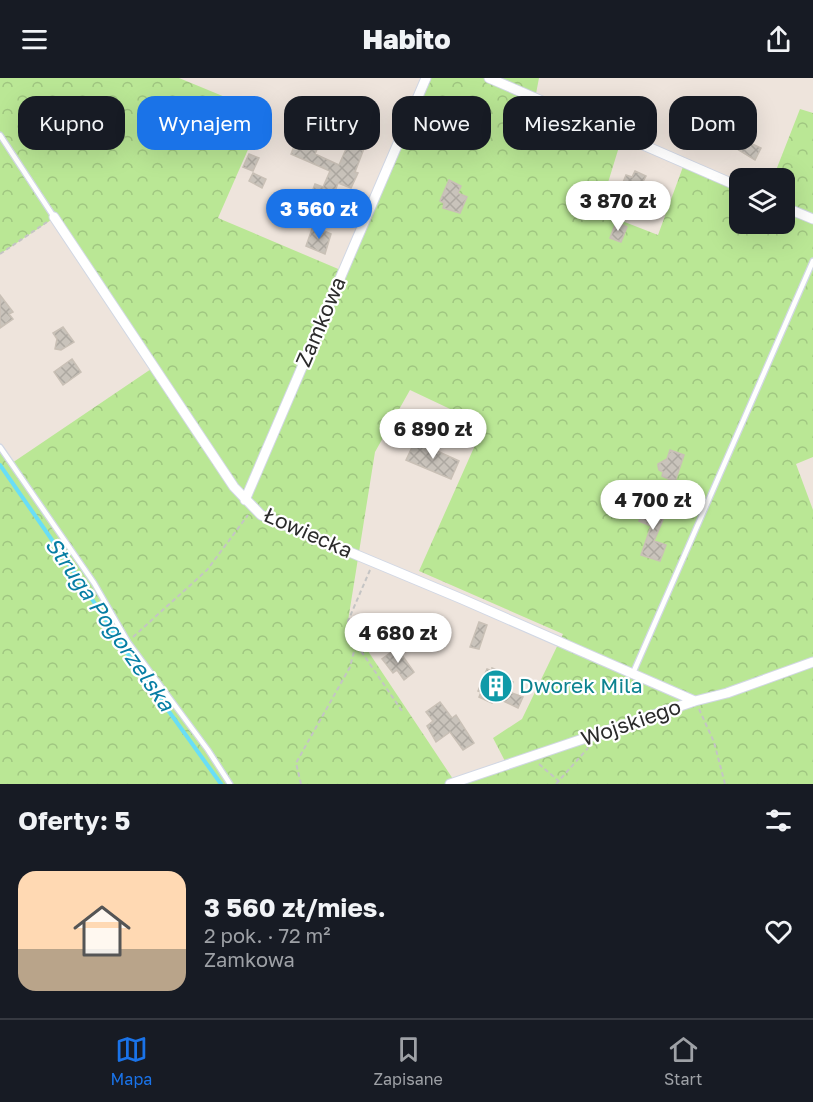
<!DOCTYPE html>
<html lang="pl">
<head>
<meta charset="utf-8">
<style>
  body { margin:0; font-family:"Golos Text",sans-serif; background:#242831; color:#f1f3f6; height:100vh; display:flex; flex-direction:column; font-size:22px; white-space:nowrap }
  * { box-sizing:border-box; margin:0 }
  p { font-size:20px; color:#9ea1a6 }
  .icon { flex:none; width:33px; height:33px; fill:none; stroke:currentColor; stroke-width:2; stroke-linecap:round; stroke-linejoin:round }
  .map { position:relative; height:706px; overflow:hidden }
  .side { display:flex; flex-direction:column; background:#171b24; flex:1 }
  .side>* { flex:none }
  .guide { position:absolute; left:18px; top:18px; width:777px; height:54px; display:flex; gap:12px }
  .buttons { position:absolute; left:729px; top:90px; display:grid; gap:12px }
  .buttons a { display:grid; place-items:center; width:66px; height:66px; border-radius:12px; background:#171b24; box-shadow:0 6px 24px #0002; font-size:30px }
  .price { position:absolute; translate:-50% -51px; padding:0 14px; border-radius:21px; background:#fff; color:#222; font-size:20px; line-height:39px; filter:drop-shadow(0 2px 3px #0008) }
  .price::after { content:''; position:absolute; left:50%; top:36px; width:18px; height:14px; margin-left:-9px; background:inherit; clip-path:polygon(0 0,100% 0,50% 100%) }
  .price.on { background:#1a73e8; color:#fff }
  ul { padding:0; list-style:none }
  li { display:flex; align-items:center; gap:18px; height:150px; padding:0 18px }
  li+li { border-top:2px solid #363941 }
  li span { display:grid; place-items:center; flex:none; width:168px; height:120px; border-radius:18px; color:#555 }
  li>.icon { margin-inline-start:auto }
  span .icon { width:72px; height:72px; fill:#fffc; stroke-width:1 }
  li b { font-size:26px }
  h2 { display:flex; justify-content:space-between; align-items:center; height:72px; padding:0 18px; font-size:26px }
  .chip { padding:0 21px; border-radius:18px; background:#171b24; box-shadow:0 6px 24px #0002; font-size:21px; line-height:54px }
  .chip.on { background:#1a73e8; color:#fff }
  header { display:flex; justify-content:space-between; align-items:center; height:78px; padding:0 18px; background:#171b24; font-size:27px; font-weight:800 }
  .dock { display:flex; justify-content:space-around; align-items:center; height:84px; border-top:2px solid #363941; background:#171b24; font-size:16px; color:#9ea1a6 }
  .dock a { display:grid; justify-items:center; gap:3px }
  .dock .on { color:#1a73e8 }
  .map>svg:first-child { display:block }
  .forest { fill:url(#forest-crowns); fill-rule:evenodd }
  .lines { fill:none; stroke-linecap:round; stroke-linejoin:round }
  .stream { stroke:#69def6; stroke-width:4 }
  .building { fill:url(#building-cross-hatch); stroke:#c9c0b6; stroke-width:1.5 }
  .service-casing { stroke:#d1d7e4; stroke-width:7 }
  .minor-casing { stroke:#d1d7e4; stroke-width:11 }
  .path { stroke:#c4c4c4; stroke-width:2; stroke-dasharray:4.5 3; stroke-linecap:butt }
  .service { stroke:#fff; stroke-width:4.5 }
  .minor { stroke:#fff; stroke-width:9 }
  .labels { text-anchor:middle; stroke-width:4.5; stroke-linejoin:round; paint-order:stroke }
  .street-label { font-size:21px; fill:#2b2b2b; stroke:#fff }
  .culture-label { font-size:21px; fill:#0d838f; stroke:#fff; text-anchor:start }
  .water-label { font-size:22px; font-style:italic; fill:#067ea4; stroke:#fff }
</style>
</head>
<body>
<header><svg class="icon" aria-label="menu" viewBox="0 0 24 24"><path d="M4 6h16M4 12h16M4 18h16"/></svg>Habito<svg class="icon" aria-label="share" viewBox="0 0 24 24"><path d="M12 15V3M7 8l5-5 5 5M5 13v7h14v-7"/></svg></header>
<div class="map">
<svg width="813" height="706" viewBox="0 0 813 706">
  <defs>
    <pattern id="forest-crowns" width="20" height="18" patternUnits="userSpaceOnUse" patternTransform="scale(1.5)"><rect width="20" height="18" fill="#bae795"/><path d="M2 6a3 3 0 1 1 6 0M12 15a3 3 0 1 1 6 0" fill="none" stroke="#a0c681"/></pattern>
    <pattern id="building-cross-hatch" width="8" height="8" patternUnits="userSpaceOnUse" patternTransform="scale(1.5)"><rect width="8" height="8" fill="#c9c3bb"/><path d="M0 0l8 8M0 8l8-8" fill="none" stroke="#ada8a1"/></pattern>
  </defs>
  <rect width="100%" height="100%" fill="#eee4dc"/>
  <path class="forest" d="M 0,0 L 179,0 L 264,35 L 218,140 L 343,193 L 426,0 L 539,0 L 535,21 L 622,59 L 599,134 L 658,157 L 684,86 L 739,109 L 740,146 L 784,146 L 784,100 L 773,100 L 800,31 L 813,35 L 813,379 L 796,386 L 813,432 L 813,706 L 0,706 L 0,369 L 12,385 L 154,289 L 54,140 L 0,176 ZM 410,312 L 484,347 L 419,493 L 563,556 L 522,641 L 493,660 L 507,687 L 455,704 L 348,543 L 375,374 Z"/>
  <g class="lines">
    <path class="stream" d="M 0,387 L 77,498 L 127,575 L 221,706"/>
  </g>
  <path class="building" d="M 298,58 L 319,67 L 315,76 L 339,87 L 350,62 L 365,68 L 355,94 L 358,95 L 351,110 L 338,105 L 329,130 L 309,122 L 315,106 L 323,109 L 330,93 L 291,76 Z
    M 742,61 L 761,70 L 755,82 L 737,71 Z
    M 249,76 L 259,80 L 253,93 L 243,89 Z
    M 635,93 L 646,98 L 635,118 L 620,112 L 626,97 L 632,99 Z
    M 253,95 L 266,101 L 262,110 L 249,103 Z
    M 449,102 L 461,108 L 458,115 L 467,119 L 460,135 L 443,130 L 444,125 L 440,123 Z
    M 616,144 L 627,149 L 621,164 L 610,160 Z
    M 313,148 L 331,156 L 325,176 L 306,168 Z
    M 0,217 L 13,234 L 9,236 L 13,241 L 0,250 Z
    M 63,249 L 74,264 L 61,272 L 55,271 L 57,261 L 53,255 Z
    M 72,281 L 81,294 L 63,307 L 54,294 Z
    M 415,363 L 459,383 L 451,401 L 406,382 Z
    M 670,372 L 684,377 L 675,404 L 662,398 L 663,394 L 659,392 L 658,388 L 658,386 L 667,381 Z
    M 647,424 L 667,432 L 654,463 L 666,467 L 660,483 L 641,477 L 651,448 L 639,443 Z
    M 479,544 L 487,547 L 479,571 L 470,569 Z
    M 397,570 L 414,594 L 404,602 L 397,592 L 393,595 L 382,581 Z
    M 492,590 L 504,595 L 502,600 L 513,604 L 509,614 L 523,619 L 518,630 L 495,619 L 492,625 L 479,619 L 481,614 L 478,613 L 487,591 L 492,593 Z
    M 440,624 L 452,640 L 456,637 L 474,665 L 463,672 L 450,654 L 436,664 L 427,648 L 433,643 L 426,634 Z"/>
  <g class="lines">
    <defs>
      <path id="service" d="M 0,57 L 54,139
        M 0,369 L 94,505 L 128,564 L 208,672 L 230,706
        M 633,595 L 813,183"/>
      <path id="minor" d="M 489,0 L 740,109
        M 784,129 L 813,141
        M 54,139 L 234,409 L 261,437 L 462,521 L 695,623
        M 245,422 L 426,0
        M 450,706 L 695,623 L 727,615 L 813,584"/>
    </defs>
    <use href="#service" class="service-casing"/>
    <use href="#minor" class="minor-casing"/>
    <path class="path" d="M 0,176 L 47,144
      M 370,492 L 348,543 L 348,554 L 402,633
      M 133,559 L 207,492 L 248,437
      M 699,631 L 714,664 L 725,706
      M 539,686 L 562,706
      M 301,706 L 296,685 L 350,589 L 356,566
      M 556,706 L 588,670"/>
    <use href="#service" class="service"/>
    <use href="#minor" class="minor"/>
  </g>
  <defs>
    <symbol id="building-disc" viewBox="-11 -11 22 22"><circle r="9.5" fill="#0f9aa8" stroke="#fff"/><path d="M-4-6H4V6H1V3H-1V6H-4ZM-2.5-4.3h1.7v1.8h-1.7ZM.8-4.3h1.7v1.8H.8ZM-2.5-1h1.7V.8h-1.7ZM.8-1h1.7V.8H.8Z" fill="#fff"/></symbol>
  </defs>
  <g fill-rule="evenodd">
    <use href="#building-disc" x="477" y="589" width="38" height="38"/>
  </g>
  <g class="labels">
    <g class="street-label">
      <text transform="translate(321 244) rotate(-67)" y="7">Zamkowa</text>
      <text transform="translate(308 455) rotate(24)" y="7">Łowiecka</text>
      <text transform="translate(631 645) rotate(-19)" y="7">Wojskiego</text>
    </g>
    <g class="culture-label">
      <text x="519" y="615">Dworek Mila</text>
    </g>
    <g class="water-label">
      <text transform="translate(110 546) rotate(55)" y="8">Struga Pogorzelska</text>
    </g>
  </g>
</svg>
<div class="buttons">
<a><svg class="icon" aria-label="layers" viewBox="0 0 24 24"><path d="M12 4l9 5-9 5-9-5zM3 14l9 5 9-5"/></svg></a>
</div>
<b class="price" style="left:618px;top:154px">3 870 zł</b>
<b class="price on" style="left:319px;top:162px">3 560 zł</b>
<b class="price" style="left:433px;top:382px">6 890 zł</b>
<b class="price" style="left:653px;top:453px">4 700 zł</b>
<b class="price" style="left:398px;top:586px">4 680 zł</b>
<div class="guide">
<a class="chip">Kupno</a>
<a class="chip on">Wynajem</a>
<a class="chip">Filtry</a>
<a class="chip">Nowe</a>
<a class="chip">Mieszkanie</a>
<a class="chip">Dom</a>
</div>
</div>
<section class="side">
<h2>Oferty: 5<svg class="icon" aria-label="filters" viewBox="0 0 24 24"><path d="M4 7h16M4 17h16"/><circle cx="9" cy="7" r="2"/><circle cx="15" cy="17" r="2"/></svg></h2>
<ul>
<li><span style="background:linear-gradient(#ffd9b3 65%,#b9a48a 0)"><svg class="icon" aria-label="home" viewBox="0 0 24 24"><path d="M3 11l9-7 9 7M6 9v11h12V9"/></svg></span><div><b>3 560 zł/mies.</b><p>2 pok. · 72 m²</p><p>Zamkowa</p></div><svg class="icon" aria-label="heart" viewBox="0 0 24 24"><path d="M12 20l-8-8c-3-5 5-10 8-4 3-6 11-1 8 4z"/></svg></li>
</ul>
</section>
<nav class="dock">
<a class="on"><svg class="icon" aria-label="map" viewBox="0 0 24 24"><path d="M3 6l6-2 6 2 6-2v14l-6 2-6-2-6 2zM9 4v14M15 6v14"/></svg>Mapa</a>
<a><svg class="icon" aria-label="saved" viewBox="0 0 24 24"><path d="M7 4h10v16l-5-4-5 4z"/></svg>Zapisane</a>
<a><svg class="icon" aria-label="home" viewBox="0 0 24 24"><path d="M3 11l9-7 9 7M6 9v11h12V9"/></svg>Start</a>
</nav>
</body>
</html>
